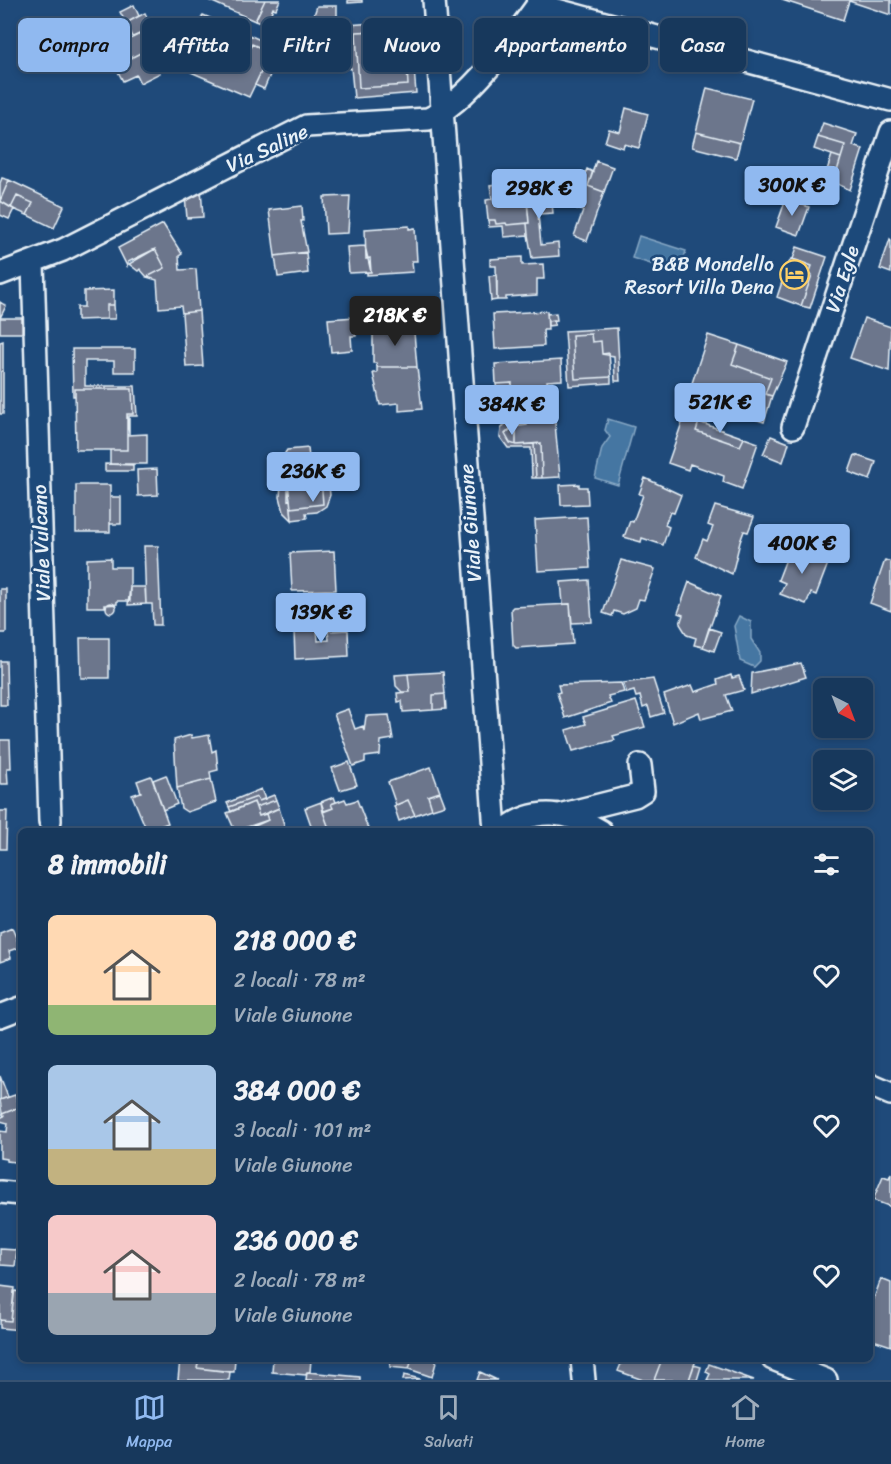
<!DOCTYPE html>
<html lang="it">
<head>
<meta charset="utf-8">
<style>
  body { margin:0; font-family:Sriracha,sans-serif; background:#244365; color:#f1f3f6; height:100vh; display:flex; flex-direction:column; font-size:22px; white-space:nowrap }
  * { box-sizing:border-box; margin:0 }
  p { font-size:20px; color:#9eacbb }
  .icon { flex:none; width:33px; height:33px; fill:none; stroke:currentColor; stroke-width:2; stroke-linecap:round; stroke-linejoin:round }
  .map { position:relative; flex:1; overflow:hidden }
  .details { position:absolute; left:18px; top:828px; width:855px; height:534px; display:flex; flex-direction:column; background:#17385c; border-radius:9px; box-shadow:0 3px 9px #0003,0 0 0 2px #365272 }
  .details>* { flex:none }
  .banner { position:absolute; left:18px; top:18px; width:855px; height:54px; display:flex; gap:12px }
  .needle { width:39px; rotate:138deg }
  .controls { position:absolute; left:813px; top:678px; display:grid; gap:12px }
  .controls a { display:grid; place-items:center; width:60px; height:60px; border-radius:9px; background:#17385c; box-shadow:0 3px 9px #0003,0 0 0 2px #365272; font-size:30px }
  .price { position:absolute; translate:-50% -51px; padding:0 14px; border-radius:6px; background:#90b9f0; color:#111; font-size:20px; line-height:39px; filter:drop-shadow(0 2px 3px #0008) }
  .price::after { content:''; position:absolute; left:50%; top:36px; width:18px; height:14px; margin-left:-9px; background:inherit; clip-path:polygon(0 0,100% 0,50% 100%) }
  .price.active { background:#222; color:#fff }
  ul { padding:0; list-style:none }
  li { display:flex; align-items:center; gap:18px; height:150px; padding:0 30px }
  li span { display:grid; place-items:center; flex:none; width:168px; height:120px; border-radius:9px; color:#555 }
  li>.icon { margin-inline-start:auto }
  span .icon { width:72px; height:72px; fill:#fffc; stroke-width:1 }
  li b { font-size:26px }
  h2 { display:flex; justify-content:space-between; align-items:center; height:72px; padding:0 30px; font-size:26px }
  .tag { padding:0 21px; border-radius:9px; background:#17385c; box-shadow:0 3px 9px #0003,0 0 0 2px #365272; font-size:21px; line-height:54px }
  .tag.active { background:#90b9f0; color:#111 }
  .menu { display:flex; justify-content:space-around; align-items:center; height:84px; border-top:2px solid #365272; background:#17385c; font-size:16px; color:#9eacbb }
  .menu a { display:grid; justify-items:center; gap:3px }
  .menu .active { color:#90b9f0 }
  .map>svg:first-child { display:block }
  .water { fill:#4576a2; stroke:#86a7c4; stroke-width:1.5 }
  .building { fill:#6c768c; stroke:#e8f1f8; stroke-width:1.5 }
  .lines { fill:none; stroke-linecap:round; stroke-linejoin:round }
  .minor-casing { stroke:#e8f1f8; stroke-width:26 }
  .minor { stroke:#1f4a7a; stroke-width:21 }
  .labels { text-anchor:middle; stroke-width:5; stroke-linejoin:round; paint-order:stroke }
  .street-label { font-size:20px; fill:#e8f1f8; stroke:#1f4a7a }
  .poi-label { font-size:20px; fill:#e8f1f8; stroke:#1f4a7a; text-anchor:end }
</style>
</head>
<body>
<div class="map">
<svg width="891" height="1380" viewBox="0 0 891 1380">
  <rect width="100%" height="100%" fill="#1f4a7a"/>
  <filter id="ink" filterUnits="userSpaceOnUse"><feTurbulence type="fractalNoise" baseFrequency=".0167" numOctaves="2"/><feDisplacementMap in="SourceGraphic" scale="12" xChannelSelector="R" yChannelSelector="G"/><feConvolveMatrix kernelMatrix="1 2 1 2 8 2 1 2 1" color-interpolation-filters="sRGB"/></filter>
  <g filter="url(#ink)">
    <path class="water" d="M 639,236 L 686,251 L 679,273 L 632,258 Z
      M 608,419 L 634,427 L 618,485 L 595,478 L 602,448 L 610,437 L 605,430 Z
      M 739,616 L 751,622 L 751,639 L 760,653 L 760,661 L 754,667 L 740,661 L 734,626 Z"/>
    <path class="building" d="M 208,0 L 265,0 L 255,21 Z
      M 265,0 L 280,0 L 276,9 L 273,8 L 266,25 L 255,21 Z
      M 348,0 L 362,0 L 362,2 L 348,3 Z
      M 782,0 L 891,0 L 891,15 L 849,1 L 843,20 Z
      M 134,5 L 139,16 L 126,23 L 120,12 Z
      M 317,6 L 337,6 L 337,25 L 342,24 L 344,43 L 311,47 L 309,30 Z
      M 145,13 L 152,28 L 133,37 L 126,23 Z
      M 203,15 L 281,49 L 264,89 L 255,85 L 262,70 L 266,72 L 274,54 L 252,44 L 250,48 L 228,38 L 229,35 L 199,23 Z
      M 399,21 L 400,30 L 356,32 L 359,88 L 408,85 L 405,32 L 411,32 L 416,93 L 354,98 L 351,68 L 344,69 L 342,45 L 349,44 L 348,25 Z
      M 207,25 L 250,48 L 252,44 L 274,54 L 266,72 L 262,70 L 249,97 L 191,72 L 196,61 L 192,59 Z
      M 152,28 L 160,43 L 115,66 L 108,50 Z
      M 405,30 L 408,85 L 359,88 L 356,32 Z
      M 568,41 L 593,48 L 588,65 L 563,58 Z
      M 160,43 L 168,59 L 156,65 L 160,73 L 140,83 L 136,75 L 123,81 L 115,66 Z
      M 707,88 L 752,99 L 740,143 L 696,132 Z
      M 626,108 L 648,114 L 639,148 L 624,144 L 623,148 L 605,142 L 609,129 L 620,132 Z
      M 823,123 L 857,134 L 853,146 L 863,149 L 850,190 L 827,179 L 830,169 L 837,171 L 845,145 L 818,137 Z
      M 696,132 L 740,143 L 736,158 L 692,147 Z
      M 818,137 L 845,145 L 841,158 L 814,149 Z
      M 832,155 L 841,158 L 837,171 L 827,170 Z
      M 596,161 L 613,167 L 604,192 L 588,186 Z
      M 587,169 L 593,172 L 588,186 L 604,192 L 587,241 L 574,236 L 583,211 L 577,209 L 585,185 L 581,184 Z
      M 2,178 L 9,180 L 0,201 L 0,183 Z
      M 9,180 L 64,206 L 54,228 L 27,215 L 33,203 L 17,196 L 11,208 L 0,201 Z
      M 525,180 L 529,223 L 507,225 L 506,223 L 496,224 L 495,220 L 488,220 L 486,200 L 492,199 L 490,185 Z
      M 550,183 L 553,213 L 538,214 L 541,245 L 558,243 L 559,256 L 532,258 L 528,235 L 527,223 L 529,223 L 526,186 Z
      M 201,188 L 203,217 L 187,218 L 185,196 Z
      M 17,196 L 33,203 L 27,215 L 11,208 Z
      M 350,196 L 348,233 L 326,234 L 324,197 Z
      M 786,199 L 809,207 L 799,235 L 776,227 Z
      M 0,201 L 14,209 L 9,219 L 0,215 Z
      M 302,206 L 303,221 L 301,221 L 307,252 L 275,256 L 269,210 Z
      M 488,220 L 495,220 L 496,224 L 506,223 L 507,225 L 527,223 L 528,235 L 504,237 L 503,226 L 489,227 Z
      M 163,224 L 182,254 L 179,256 L 180,270 L 196,269 L 199,311 L 182,313 L 181,306 L 159,308 L 157,280 L 147,277 L 165,268 L 155,249 L 128,262 L 127,266 L 118,248 Z
      M 409,226 L 409,229 L 415,228 L 417,261 L 412,261 L 413,272 L 367,275 L 367,272 L 371,272 L 370,258 L 366,259 L 365,229 Z
      M 890,239 L 891,240 L 891,273 L 880,269 Z
      M 365,246 L 371,272 L 349,273 L 347,247 Z
      M 797,247 L 827,257 L 810,308 L 801,306 L 812,275 L 809,274 L 812,266 L 793,259 Z
      M 155,249 L 165,268 L 147,277 L 140,269 L 138,271 L 129,264 Z
      M 306,252 L 308,273 L 278,277 L 275,256 Z
      M 522,257 L 522,265 L 543,264 L 544,279 L 537,279 L 537,295 L 506,297 L 506,300 L 497,300 L 496,266 L 490,266 L 490,259 Z
      M 791,259 L 812,266 L 809,274 L 787,267 Z
      M 787,267 L 812,275 L 801,306 L 777,297 Z
      M 497,275 L 497,300 L 491,301 L 489,276 Z
      M 114,290 L 114,305 L 107,305 L 107,319 L 77,320 L 77,307 L 84,307 L 84,291 Z
      M 0,302 L 6,306 L 0,318 Z
      M 107,305 L 114,305 L 115,319 L 107,319 Z
      M 199,311 L 203,366 L 186,367 L 182,313 Z
      M 547,311 L 548,330 L 543,330 L 544,346 L 495,349 L 493,314 Z
      M 556,313 L 557,320 L 548,321 L 547,314 Z
      M 355,317 L 356,336 L 351,336 L 352,350 L 331,352 L 328,319 Z
      M 0,318 L 22,318 L 22,333 L 0,333 Z
      M 864,318 L 891,327 L 889,371 L 850,358 Z
      M 554,320 L 555,325 L 548,326 L 548,321 Z
      M 413,321 L 417,367 L 377,367 L 376,363 L 373,363 L 373,332 L 392,331 L 391,323 Z
      M 617,328 L 620,381 L 615,381 L 614,356 L 602,354 L 601,341 L 592,342 L 591,334 L 572,335 L 575,379 L 611,377 L 611,383 L 569,386 L 565,331 Z
      M 591,334 L 592,342 L 601,341 L 602,354 L 609,353 L 611,377 L 575,379 L 572,335 Z
      M 708,335 L 739,345 L 732,364 L 771,378 L 765,394 L 772,396 L 764,422 L 733,412 L 740,390 L 726,385 L 719,406 L 688,395 Z
      M 3,341 L 3,414 L 0,414 L 0,342 Z
      M 739,345 L 787,362 L 772,396 L 765,394 L 771,378 L 732,364 Z
      M 72,349 L 135,349 L 135,372 L 114,372 L 114,361 L 85,361 L 85,386 L 135,386 L 137,416 L 129,416 L 129,434 L 127,414 L 133,414 L 132,389 L 75,389 L 75,396 L 73,396 Z
      M 561,360 L 562,380 L 547,381 L 548,395 L 513,398 L 512,383 L 496,384 L 495,364 Z
      M 377,367 L 417,367 L 422,409 L 399,411 L 399,403 L 380,405 L 373,373 L 377,373 Z
      M 512,383 L 513,397 L 498,398 L 496,384 Z
      M 726,385 L 740,390 L 736,405 L 721,400 Z
      M 75,389 L 132,389 L 133,414 L 127,414 L 127,450 L 76,450 Z
      M 554,413 L 560,477 L 542,478 L 541,443 L 516,445 L 516,425 L 527,425 L 527,414 Z
      M 684,417 L 699,422 L 696,431 L 740,446 L 744,438 L 758,443 L 742,489 L 723,482 L 724,476 L 690,464 L 688,470 L 668,463 Z
      M 527,420 L 527,425 L 512,427 L 505,434 L 510,443 L 516,445 L 534,444 L 536,478 L 532,478 L 531,448 L 508,448 L 500,437 L 501,429 L 505,424 Z
      M 699,422 L 744,438 L 740,446 L 696,431 Z
      M 516,425 L 516,445 L 510,443 L 505,434 Z
      M 147,434 L 147,464 L 110,464 L 110,450 L 127,450 L 127,435 Z
      M 771,436 L 789,443 L 783,462 L 763,454 Z
      M 541,443 L 542,478 L 536,478 L 534,444 Z
      M 308,448 L 309,458 L 315,458 L 316,469 L 299,471 L 299,467 L 286,468 L 285,453 L 287,450 Z
      M 855,455 L 876,462 L 870,480 L 849,472 Z
      M 105,464 L 133,465 L 133,471 L 105,471 Z
      M 299,467 L 299,471 L 316,469 L 317,478 L 321,477 L 323,504 L 291,508 L 288,483 L 279,483 L 275,476 L 287,473 L 286,468 Z
      M 157,469 L 158,495 L 138,496 L 137,470 Z
      M 328,476 L 330,495 L 326,506 L 317,512 L 306,513 L 307,518 L 292,520 L 291,508 L 323,504 L 321,477 Z
      M 645,478 L 681,495 L 674,513 L 670,512 L 665,525 L 669,527 L 663,545 L 642,538 L 641,542 L 624,537 L 630,521 L 633,522 L 643,495 L 639,494 Z
      M 288,483 L 288,500 L 290,499 L 292,520 L 284,512 L 280,497 L 281,484 Z
      M 579,484 L 579,487 L 587,487 L 588,504 L 561,505 L 560,485 Z
      M 76,485 L 110,485 L 110,532 L 76,532 Z
      M 110,497 L 121,497 L 121,524 L 110,524 Z
      M 715,506 L 754,517 L 748,532 L 744,531 L 740,542 L 732,574 L 696,557 L 703,539 L 707,541 L 713,527 L 708,525 Z
      M 587,517 L 590,568 L 538,571 L 535,520 Z
      M 144,546 L 158,546 L 161,625 L 153,625 L 152,604 L 146,604 Z
      M 791,546 L 829,561 L 816,595 L 811,593 L 806,604 L 780,594 L 785,583 L 778,580 Z
      M 334,551 L 336,590 L 292,591 L 290,553 Z
      M 111,558 L 111,567 L 130,567 L 130,601 L 117,601 L 117,604 L 105,605 L 105,607 L 87,607 L 87,559 Z
      M 621,560 L 655,569 L 644,600 L 639,599 L 636,608 L 623,614 L 614,611 L 612,616 L 603,613 Z
      M 885,560 L 891,562 L 891,611 L 870,603 Z
      M 589,580 L 592,622 L 572,623 L 570,604 L 563,604 L 561,582 Z
      M 689,582 L 721,596 L 703,647 L 694,645 L 696,638 L 687,635 L 680,624 L 683,615 L 678,613 Z
      M 130,587 L 145,587 L 146,604 L 128,605 Z
      M 0,589 L 6,589 L 6,633 L 0,633 Z
      M106 608a5 5 0 1 1 10 0a5 5 0 1 1-10 0Z
      M 570,604 L 573,644 L 516,648 L 513,645 L 511,609 L 513,607 Z
      M 709,628 L 721,632 L 714,651 L 703,647 Z
      M 317,629 L 318,641 L 329,640 L 328,631 L 348,630 L 349,656 L 295,659 L 294,630 Z
      M 80,638 L 109,638 L 109,678 L 81,678 Z
      M 0,661 L 6,661 L 7,705 L 0,705 Z
      M 801,663 L 806,677 L 751,694 L 752,673 Z
      M 443,672 L 445,694 L 433,695 L 433,710 L 403,712 L 402,701 L 398,702 L 397,693 L 410,692 L 408,674 Z
      M 408,674 L 410,692 L 402,692 L 396,686 L 395,675 Z
      M 731,675 L 732,678 L 739,676 L 744,690 L 726,695 L 732,711 L 701,719 L 699,712 L 673,723 L 664,695 L 692,685 L 695,692 L 718,684 L 717,680 Z
      M 653,679 L 664,713 L 651,717 L 648,706 L 643,708 L 640,696 L 636,697 L 634,691 L 627,693 L 623,683 Z
      M 621,683 L 624,692 L 608,696 L 611,703 L 565,718 L 557,693 L 560,692 L 558,685 Z
      M 445,694 L 446,709 L 433,710 L 433,695 Z
      M 636,701 L 645,727 L 613,736 L 615,740 L 573,751 L 566,730 L 586,724 L 583,717 Z
      M 348,709 L 355,729 L 363,726 L 364,731 L 366,716 L 389,715 L 393,739 L 381,741 L 380,755 L 365,757 L 365,762 L 353,766 L 334,714 Z
      M 191,735 L 192,738 L 209,735 L 212,752 L 216,750 L 218,770 L 210,772 L 211,779 L 177,788 L 174,740 Z
      M 0,740 L 10,740 L 11,768 L 7,768 L 8,784 L 0,784 Z
      M 349,762 L 357,785 L 340,790 L 332,768 Z
      M 431,767 L 440,792 L 428,796 L 432,809 L 415,815 L 408,800 L 396,805 L 388,782 Z
      M 166,775 L 177,804 L 163,810 L 153,780 Z
      M 151,776 L 168,823 L 147,831 L 132,795 L 141,792 L 137,781 Z
      M 211,779 L 216,802 L 187,812 L 181,808 L 177,788 Z
      M 261,789 L 265,799 L 259,801 L 257,797 L 229,807 L 227,803 Z
      M 440,792 L 445,805 L 432,809 L 428,796 Z
      M 274,795 L 276,800 L 256,807 L 254,802 L 231,812 L 229,807 L 257,797 L 259,801 Z
      M 334,797 L 336,802 L 331,804 L 333,808 L 324,811 L 321,802 Z
      M 345,799 L 347,803 L 357,800 L 369,831 L 330,831 L 323,812 L 333,808 L 331,804 Z
      M 276,800 L 279,808 L 259,816 L 256,807 Z
      M 408,800 L 415,815 L 399,821 L 394,806 Z
      M 254,802 L 259,816 L 266,814 L 268,820 L 235,831 L 227,813 Z
      M 321,802 L 323,812 L 330,831 L 313,831 L 305,808 Z
      M 279,808 L 286,831 L 244,831 L 268,820 L 266,814 Z
      M 0,811 L 7,811 L 6,849 L 0,849 Z
      M 12,928 L 20,947 L 9,951 L 11,958 L 0,962 L 0,933 Z
      M 0,1076 L 8,1097 L 0,1100 Z
      M 15,1095 L 20,1107 L 2,1114 L 0,1100 Z
      M 20,1107 L 21,1159 L 17,1159 L 16,1162 L 6,1161 L 6,1159 L 0,1158 L 0,1131 L 7,1132 L 8,1123 L 0,1121 L 0,1118 L 4,1116 L 2,1114 Z
      M 891,1173 L 891,1207 L 873,1200 L 883,1176 L 889,1178 Z
      M 0,1249 L 17,1250 L 15,1266 L 0,1265 Z
      M 881,1279 L 891,1283 L 891,1346 L 870,1339 L 870,1309 Z
      M 0,1286 L 15,1288 L 11,1321 L 0,1320 Z
      M 14,1291 L 21,1292 L 21,1330 L 0,1328 L 0,1320 L 11,1321 Z
      M 180,1359 L 199,1359 L 197,1368 L 230,1372 L 229,1380 L 178,1380 Z
      M 199,1359 L 235,1359 L 234,1372 L 197,1368 Z
      M 273,1359 L 311,1359 L 310,1372 L 307,1372 L 306,1375 L 272,1372 Z
      M 391,1359 L 412,1359 L 409,1369 L 390,1367 Z
      M 412,1359 L 437,1359 L 432,1377 L 409,1369 Z
      M 623,1359 L 662,1359 L 654,1380 L 643,1380 L 618,1371 Z
      M 662,1359 L 695,1359 L 696,1360 L 689,1380 L 654,1380 Z
      M 709,1364 L 754,1380 L 707,1380 L 710,1374 L 706,1372 Z
      M 694,1365 L 701,1367 L 697,1380 L 689,1380 Z
      M 307,1372 L 360,1377 L 360,1380 L 306,1380 Z
      M 480,1372 L 497,1380 L 477,1380 Z
      M 404,1375 L 420,1379 L 403,1380 Z"/>
    <g class="lines">
      <defs>
        <path id="minor" d="M 434,0 L 495,831
          M 538,5 L 891,100
          M 33,264 L 50,821
          M 0,274 L 63,250 L 306,126 L 428,119 C 467,103 516,35 541,0
          M 793,427 L 891,132
          M 563,814 L 635,796 L 643,791 L 640,765
          M 504,831 C 533,805 571,812 601,831
          M 0,1016 L 21,1008
          M 870,1085 L 891,1094
          M 0,1192 L 21,1194
          M 582,1359 L 584,1380
          M 773,1359 L 826,1380"/>
      </defs>
      <use href="#minor" class="minor-casing"/>
      <use href="#minor" class="minor"/>
    </g>
  </g>
  <defs>
    <symbol id="hotel-ring" viewBox="-11 -11 22 22"><circle r="9.5" fill="#1f4a7a" stroke="#ffd166" stroke-width="1.5"/><path d="M-6-4.5h1.5V1H6V5H4.5V3h-9V5H-6ZM-4 0a1.8 1.8 0 1 1 3.6 0ZM.5 0V-2.5h3Q6-2.5 6 0Z" fill="#ffd166"/></symbol>
  </defs>
  <g fill-rule="evenodd">
    <use href="#hotel-ring" x="778" y="258" width="33" height="33"/>
  </g>
  <g class="labels">
    <g class="street-label">
      <text transform="translate(267 148) rotate(-25)" y="7">Via Saline</text>
      <text transform="translate(842 279) rotate(-72)" y="7">Via Egle</text>
      <text transform="translate(470 523) rotate(-94)" y="7">Viale Giunone</text>
      <text transform="translate(41 543) rotate(-92)" y="7">Viale Vulcano</text>
    </g>
    <g class="poi-label">
      <text x="774" y="271">B&amp;B Mondello<tspan x="774" dy="23">Resort Villa Dena</tspan></text>
    </g>
  </g>
</svg>
<div class="controls">
<a><svg class="needle" viewBox="-14 -14 28 28"><path d="M0-13l5 13h-10z" fill="#e53935"/><path d="M0 13l5-13h-10z" fill="#9eacbb"/></svg></a>
<a><svg class="icon" aria-label="layers" viewBox="0 0 24 24"><path d="M12 4l9 5-9 5-9-5zM3 14l9 5 9-5"/></svg></a>
</div>
<b class="price" style="left:792px;top:217px">300K €</b>
<b class="price" style="left:539px;top:220px">298K €</b>
<b class="price active" style="left:395px;top:347px">218K €</b>
<b class="price" style="left:720px;top:434px">521K €</b>
<b class="price" style="left:512px;top:436px">384K €</b>
<b class="price" style="left:313px;top:503px">236K €</b>
<b class="price" style="left:802px;top:575px">400K €</b>
<b class="price" style="left:321px;top:644px">139K €</b>
<div class="banner">
<a class="tag active">Compra</a>
<a class="tag">Affitta</a>
<a class="tag">Filtri</a>
<a class="tag">Nuovo</a>
<a class="tag">Appartamento</a>
<a class="tag">Casa</a>
</div>
<section class="details">
<h2>8 immobili<svg class="icon" aria-label="filters" viewBox="0 0 24 24"><path d="M4 7h16M4 17h16"/><circle cx="9" cy="7" r="2"/><circle cx="15" cy="17" r="2"/></svg></h2>
<ul>
<li><span style="background:linear-gradient(#ffd9b3 75%,#8fb573 0)"><svg class="icon" aria-label="home" viewBox="0 0 24 24"><path d="M3 11l9-7 9 7M6 9v11h12V9"/></svg></span><div><b>218 000 €</b><p>2 locali · 78 m²</p><p>Viale Giunone</p></div><svg class="icon" aria-label="heart" viewBox="0 0 24 24"><path d="M12 20l-8-8c-3-5 5-10 8-4 3-6 11-1 8 4z"/></svg></li>
<li><span style="background:linear-gradient(#a9c7e8 70%,#c2b280 0)"><svg class="icon" aria-label="home" viewBox="0 0 24 24"><path d="M3 11l9-7 9 7M6 9v11h12V9"/></svg></span><div><b>384 000 €</b><p>3 locali · 101 m²</p><p>Viale Giunone</p></div><svg class="icon" aria-label="heart" viewBox="0 0 24 24"><path d="M12 20l-8-8c-3-5 5-10 8-4 3-6 11-1 8 4z"/></svg></li>
<li><span style="background:linear-gradient(#f6c9c9 65%,#9aa5b1 0)"><svg class="icon" aria-label="home" viewBox="0 0 24 24"><path d="M3 11l9-7 9 7M6 9v11h12V9"/></svg></span><div><b>236 000 €</b><p>2 locali · 78 m²</p><p>Viale Giunone</p></div><svg class="icon" aria-label="heart" viewBox="0 0 24 24"><path d="M12 20l-8-8c-3-5 5-10 8-4 3-6 11-1 8 4z"/></svg></li>
</ul>
</section>
</div>
<nav class="menu">
<a class="active"><svg class="icon" aria-label="map" viewBox="0 0 24 24"><path d="M3 6l6-2 6 2 6-2v14l-6 2-6-2-6 2zM9 4v14M15 6v14"/></svg>Mappa</a>
<a><svg class="icon" aria-label="saved" viewBox="0 0 24 24"><path d="M7 4h10v16l-5-4-5 4z"/></svg>Salvati</a>
<a><svg class="icon" aria-label="home" viewBox="0 0 24 24"><path d="M3 11l9-7 9 7M6 9v11h12V9"/></svg>Home</a>
</nav>
</body>
</html>
